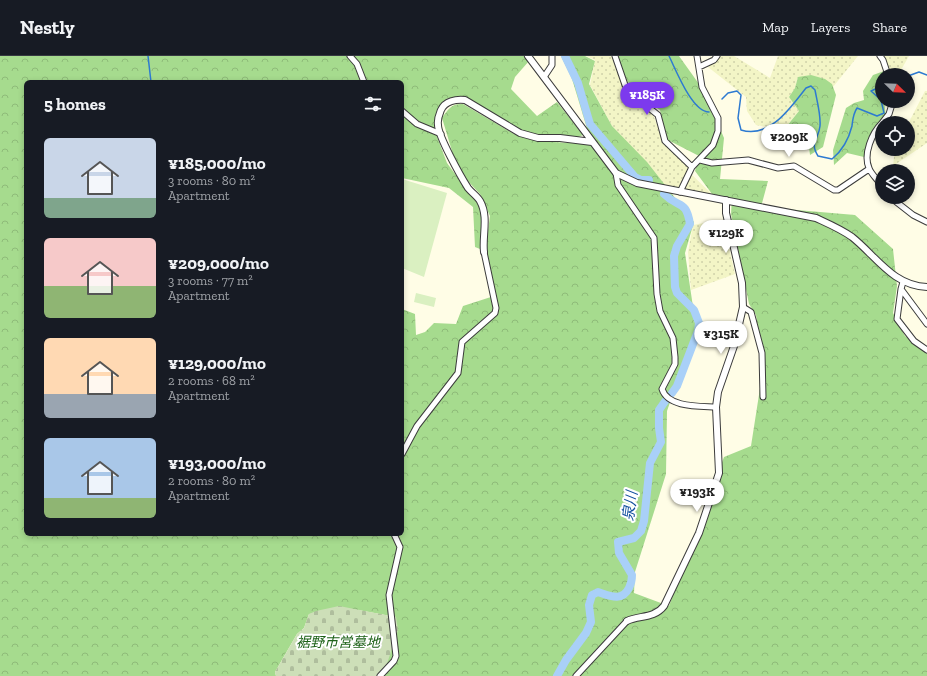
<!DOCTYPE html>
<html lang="en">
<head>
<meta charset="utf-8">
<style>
  body { margin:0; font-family:"Zilla Slab","Noto Sans JP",serif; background:#242831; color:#f1f3f6; height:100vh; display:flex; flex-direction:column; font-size:15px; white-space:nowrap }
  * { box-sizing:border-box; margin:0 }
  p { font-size:13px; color:#9ea1a6 }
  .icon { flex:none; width:22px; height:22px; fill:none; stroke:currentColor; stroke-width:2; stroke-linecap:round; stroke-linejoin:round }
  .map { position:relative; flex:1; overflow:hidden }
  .side { position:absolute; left:24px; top:24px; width:380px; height:456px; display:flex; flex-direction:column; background:#171b24; border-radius:6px; box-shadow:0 2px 6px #0003 }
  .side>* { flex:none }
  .needle { width:26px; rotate:113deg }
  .controls { position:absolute; left:875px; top:12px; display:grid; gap:8px }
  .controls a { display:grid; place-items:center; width:40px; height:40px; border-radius:50%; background:#171b24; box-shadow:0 2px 6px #0003; font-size:20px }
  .price { position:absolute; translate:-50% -34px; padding:0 9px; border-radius:14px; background:#fff; color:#222; font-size:13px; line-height:26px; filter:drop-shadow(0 1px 2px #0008) }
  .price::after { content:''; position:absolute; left:50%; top:24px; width:12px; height:9px; margin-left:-6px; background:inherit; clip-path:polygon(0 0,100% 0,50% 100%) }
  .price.selected { background:#7c3aed; color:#fff }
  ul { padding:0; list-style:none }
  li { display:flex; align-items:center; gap:12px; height:100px; padding:0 20px }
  li span { display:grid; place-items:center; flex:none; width:112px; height:80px; border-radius:6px; color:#555 }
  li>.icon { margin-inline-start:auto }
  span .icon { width:48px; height:48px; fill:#fffc; stroke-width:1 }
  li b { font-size:17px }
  h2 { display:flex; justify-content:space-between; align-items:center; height:48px; padding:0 20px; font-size:17px }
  header { display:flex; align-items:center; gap:24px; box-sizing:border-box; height:56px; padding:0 20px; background:#171b24; border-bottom:1px solid #363941 }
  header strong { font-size:19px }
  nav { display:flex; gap:22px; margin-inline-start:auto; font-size:14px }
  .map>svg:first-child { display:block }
  .farmland { fill:url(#farmland-dots) }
  .forest { fill:url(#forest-crowns) }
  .cemetery { fill:url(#cemetery-stones) }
  .pitch { fill:#daf0c1 }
  .water { fill:url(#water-rules); stroke:#2d7ad1 }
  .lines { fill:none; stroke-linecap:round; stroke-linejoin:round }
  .stream { stroke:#2d7ad1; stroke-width:1.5 }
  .river { stroke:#a9d0f8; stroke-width:8 }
  .minor-casing { stroke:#3c3c3c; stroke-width:7 }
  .tertiary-casing { stroke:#3c3c3c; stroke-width:8 }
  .minor { stroke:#fff; stroke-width:5 }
  .tertiary { stroke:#fff; stroke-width:6 }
  .labels { text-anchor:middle; stroke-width:4; stroke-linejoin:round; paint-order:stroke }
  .park-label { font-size:14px; font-style:italic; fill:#1e6219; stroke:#fff }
  .water-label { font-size:15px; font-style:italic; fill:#104d9d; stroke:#fff }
</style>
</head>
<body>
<header>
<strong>Nestly</strong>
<nav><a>Map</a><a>Layers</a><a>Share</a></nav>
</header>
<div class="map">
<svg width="927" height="620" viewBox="0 0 927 620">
  <defs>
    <pattern id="farmland-dots" width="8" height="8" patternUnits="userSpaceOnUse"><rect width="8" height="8" fill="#f3f5c6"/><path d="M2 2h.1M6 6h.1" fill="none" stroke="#cfd1a9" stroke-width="1.8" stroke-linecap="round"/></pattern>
    <pattern id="forest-crowns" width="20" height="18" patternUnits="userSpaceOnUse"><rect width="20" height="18" fill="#a6db8e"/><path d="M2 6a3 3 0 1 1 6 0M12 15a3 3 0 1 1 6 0" fill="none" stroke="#8ebb79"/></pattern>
    <pattern id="cemetery-stones" width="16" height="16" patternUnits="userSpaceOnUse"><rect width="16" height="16" fill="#cddfb8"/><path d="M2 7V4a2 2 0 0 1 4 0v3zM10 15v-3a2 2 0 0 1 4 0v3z" fill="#afbe9d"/></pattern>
    <pattern id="water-rules" width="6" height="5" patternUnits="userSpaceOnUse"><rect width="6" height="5" fill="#a9d0f8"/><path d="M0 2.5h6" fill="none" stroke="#90b1d3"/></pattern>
  </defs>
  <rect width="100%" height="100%" fill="#fffde6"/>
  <path class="farmland" d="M 586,0 L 611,0 L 623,30 L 633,42 L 653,58 L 664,88 L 689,111 L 691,118 L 712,138 L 665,131 L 612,70 L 590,29 L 595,4 Z
    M 719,0 L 734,0 L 770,22 L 778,0 L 858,0 L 833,31 L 822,22 L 798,21 L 795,32 L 789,41 L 799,55 L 783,74 L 756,69 L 747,55 L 746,41 L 708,11 Z
    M 884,0 L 909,0 L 901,14 L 889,15 Z
    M 925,35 L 927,35 L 927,87 L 893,110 L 895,93 L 908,93 L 908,68 Z
    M 710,166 L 714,176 L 725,175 L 735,218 L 691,234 L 688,196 L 693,169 Z"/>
  <path class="forest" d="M 0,0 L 525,0 L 529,5 L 515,21 L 511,33 L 537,60 L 557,46 L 583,79 L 576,82 L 534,78 L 519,74 L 473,45 L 460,40 L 446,43 L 438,53 L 436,78 L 447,107 L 469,137 L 477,144 L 483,159 L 480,193 L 475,191 L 473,151 L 449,132 L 402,122 L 402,26 L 26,26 L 26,478 L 402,478 L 402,253 L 415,258 L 416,279 L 425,276 L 434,267 L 456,268 L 463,250 L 494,240 L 485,197 L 490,160 L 480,138 L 466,123 L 455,105 L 442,62 C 448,53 452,47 463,48 L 514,78 L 538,85 L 586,88 L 589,79 L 572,23 L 561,0 L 585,0 L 595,5 L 589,28 L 612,70 L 647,106 L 694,166 L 685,197 L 696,271 L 667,355 L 666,418 L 635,516 L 634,537 L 669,550 L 724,401 L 751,390 L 763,313 L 756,259 L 749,248 L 731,158 L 732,142 L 712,138 L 695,115 L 699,100 L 666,83 L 660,54 C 632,35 629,31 614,0 L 679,0 L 704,35 L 724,82 L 720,123 L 768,125 L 761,151 L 855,159 L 893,193 L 897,230 L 893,257 L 905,280 L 927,294 L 927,620 L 383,620 L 396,561 L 358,554 L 309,558 L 304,572 L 297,578 L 275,616 L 276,620 L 0,620 Z
    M 887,14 L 887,19 L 882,19 L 882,45 L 884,45 L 886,60 L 877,72 L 864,101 L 847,97 L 834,109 L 833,94 L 846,52 L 854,47 L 864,44 L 863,35 L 873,19 Z
    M 811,19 L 825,23 L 832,28 L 836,39 L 823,91 L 810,99 L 808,84 L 786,82 L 782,76 L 799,55 L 789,41 L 795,32 L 798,21 Z"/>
  <path class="cemetery" d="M 339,550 L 396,561 L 398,574 L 383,620 L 276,620 L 275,616 L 297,578 L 304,572 L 309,558 L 316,555 Z"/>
  <path class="pitch" d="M 402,123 L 447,137 L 424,221 L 402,212 Z
    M 416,237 L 436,242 L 434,251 L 414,246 Z"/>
  <path class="water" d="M 725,266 L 716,289 L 708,286 L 712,268 Z"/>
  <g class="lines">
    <path class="stream" d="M 148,0 L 151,26
      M 669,0 C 676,14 692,56 709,56
      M 908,20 L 919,16 L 927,19
      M 722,43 L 728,37 L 737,35 L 741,39 L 738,62 L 741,74 C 770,83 791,51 806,32 L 811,30 L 815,34 C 817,45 821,59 820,70 C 819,83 809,86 818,100 L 832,103 C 842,95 849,82 852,70 C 853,62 853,58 857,52 L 877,60 L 884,57 L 881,44 L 871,35 L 882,30"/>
    <path class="river" d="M 565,0 L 578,27 L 590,68 L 635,121 L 641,124 L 649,124
      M 664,138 C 679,153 686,143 690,168 L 677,190 L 674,200 L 675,231 L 677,237 L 694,254 L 699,267 L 698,275 L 677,330 L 672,337
      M 557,620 L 566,604 L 586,577 L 591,566 L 589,549 L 592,539 L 598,536 C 610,540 622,546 629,532 C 631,528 632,523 632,519 L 619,497 L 618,486 L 634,482 L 641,475 L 644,465 L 650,407 L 661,386 L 659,372 L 659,354 L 666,344"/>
    <defs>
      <path id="minor" d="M 350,0 L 357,8 L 364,26
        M 615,0 L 625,29 L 634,40 L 658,59 L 665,85 L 692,111
        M 880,0 L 883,4 L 888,19
        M 699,11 L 714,4 L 717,0
        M 544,21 L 552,9 L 552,0
        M 402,55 L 417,68 L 441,78
        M 882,67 C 872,77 863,98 869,112 C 871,118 878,124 882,130
        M 882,67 L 889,58 L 893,45
        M 700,104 L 712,107 L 748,104 L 778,112 L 794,110 L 834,134 L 838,134 L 869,113
        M 616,117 L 618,129 L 654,182 L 657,238 L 660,255 L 673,282 L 675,301 L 675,308 L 662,333 C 668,352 700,350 716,351
        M 680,136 L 692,111 L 713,89 L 718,75 L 718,62 L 702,31 L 697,0
        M 890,141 L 913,159 L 927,166
        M 903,226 L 901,233 L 927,268
        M 901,233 L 897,263 L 914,285 L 927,294
        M 743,251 L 751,256 L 762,297 L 763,341
        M 402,398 L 417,370 L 458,317 L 462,286 L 495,257 L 496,252 L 484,196
        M 380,620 L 394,605 L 396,600 L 389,539 L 400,491 L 394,478
        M 576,620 L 627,565"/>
      <path id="tertiary" d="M 528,0 L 616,117 L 637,127 L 816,162 C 829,168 841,173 852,181 C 876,200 893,230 927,231
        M 484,196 C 482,180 489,161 480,145 C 477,140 472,137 468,132 C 461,121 438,80 438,69 C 437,63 439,59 441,54 C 445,45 456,43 465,44 L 520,77 L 538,82 L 560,82 L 592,86
        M 627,565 C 639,559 654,563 664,550 L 699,477 L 719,417 L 716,351 L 718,336 L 734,290 L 743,251 L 742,227 L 726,157 L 726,144"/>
    </defs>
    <use href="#minor" class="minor-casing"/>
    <use href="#tertiary" class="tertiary-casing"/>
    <use href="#minor" class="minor"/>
    <use href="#tertiary" class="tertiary"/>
  </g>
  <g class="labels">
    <g class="park-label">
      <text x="338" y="591">裾野市営墓地</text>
    </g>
    <g class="water-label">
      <text transform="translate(630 450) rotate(-82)" y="5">泉川</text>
    </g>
  </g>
</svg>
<div class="controls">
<a><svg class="needle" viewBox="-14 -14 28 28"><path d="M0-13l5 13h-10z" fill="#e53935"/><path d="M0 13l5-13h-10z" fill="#9ea1a6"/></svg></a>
<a><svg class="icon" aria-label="locate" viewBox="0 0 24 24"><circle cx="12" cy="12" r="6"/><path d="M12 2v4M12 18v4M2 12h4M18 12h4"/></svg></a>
<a><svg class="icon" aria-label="layers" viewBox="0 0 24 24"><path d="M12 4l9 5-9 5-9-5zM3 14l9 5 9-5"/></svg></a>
</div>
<b class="price selected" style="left:647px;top:60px">¥185K</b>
<b class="price" style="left:789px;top:102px">¥209K</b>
<b class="price" style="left:726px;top:198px">¥129K</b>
<b class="price" style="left:721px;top:299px">¥315K</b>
<b class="price" style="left:697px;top:457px">¥193K</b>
<section class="side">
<h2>5 homes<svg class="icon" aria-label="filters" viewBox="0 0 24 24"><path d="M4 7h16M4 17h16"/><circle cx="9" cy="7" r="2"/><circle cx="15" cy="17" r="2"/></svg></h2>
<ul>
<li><span style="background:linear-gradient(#c9d6e8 75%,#7fa58c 0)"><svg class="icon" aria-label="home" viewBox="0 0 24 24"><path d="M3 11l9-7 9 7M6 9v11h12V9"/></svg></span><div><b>¥185,000/mo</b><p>3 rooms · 80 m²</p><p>Apartment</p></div></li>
<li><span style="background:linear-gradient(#f6c9c9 60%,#8fb573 0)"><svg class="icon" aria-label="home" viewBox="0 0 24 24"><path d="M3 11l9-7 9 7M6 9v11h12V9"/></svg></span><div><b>¥209,000/mo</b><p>3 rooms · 77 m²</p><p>Apartment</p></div></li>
<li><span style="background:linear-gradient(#ffd9b3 70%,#9aa5b1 0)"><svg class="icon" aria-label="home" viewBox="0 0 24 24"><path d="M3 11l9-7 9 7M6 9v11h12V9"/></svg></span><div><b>¥129,000/mo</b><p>2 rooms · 68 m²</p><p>Apartment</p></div></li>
<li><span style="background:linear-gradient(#a9c7e8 75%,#8fb573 0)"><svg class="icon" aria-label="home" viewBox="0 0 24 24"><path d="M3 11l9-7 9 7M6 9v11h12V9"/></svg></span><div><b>¥193,000/mo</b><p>2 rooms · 80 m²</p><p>Apartment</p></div></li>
</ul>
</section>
</div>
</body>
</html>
